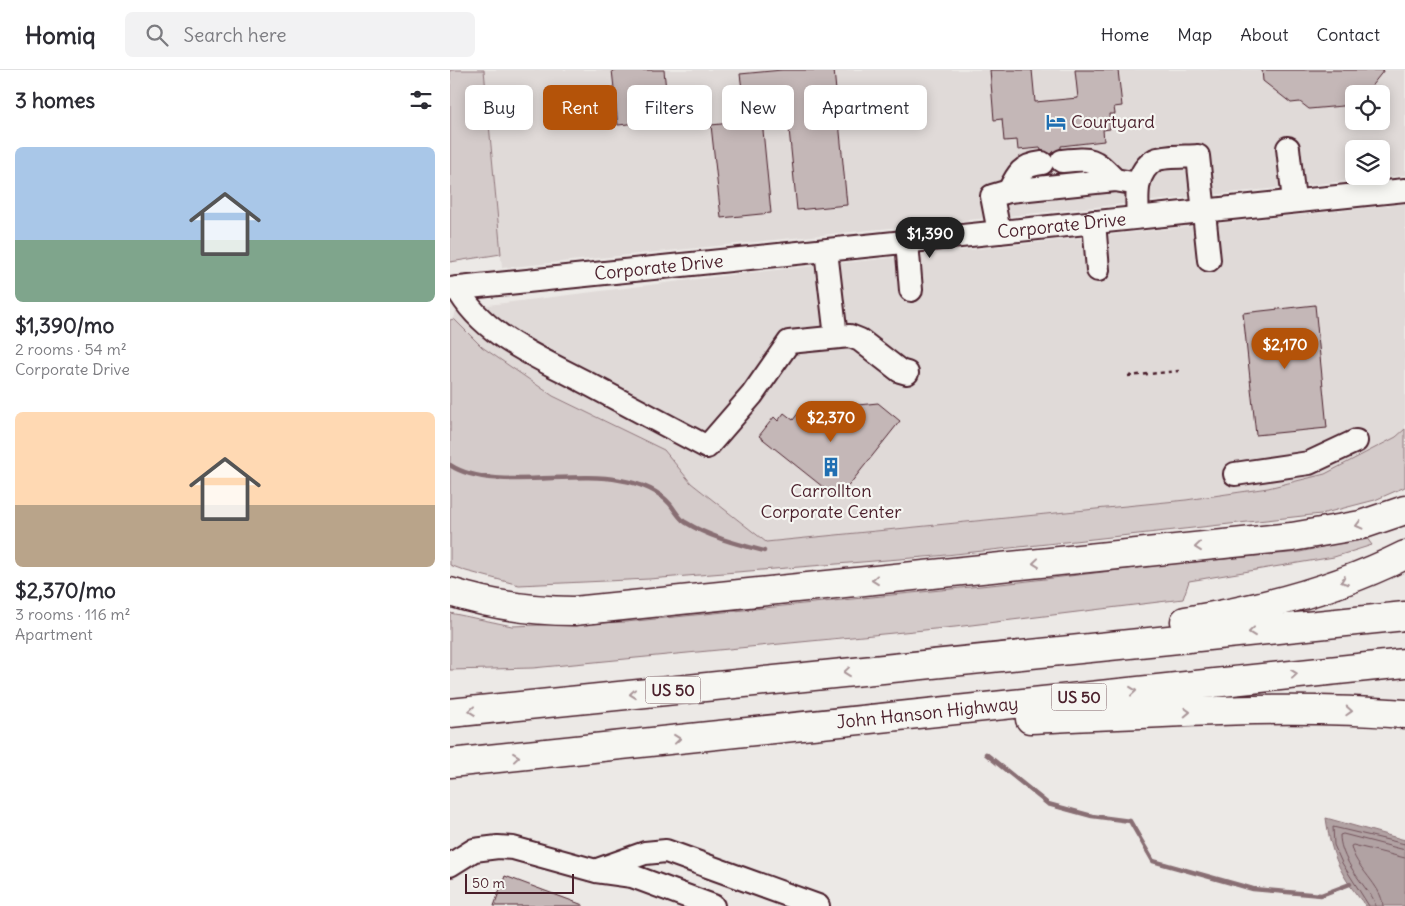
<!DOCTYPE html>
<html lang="en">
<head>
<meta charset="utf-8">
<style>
  body { margin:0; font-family:Delius,sans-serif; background:#f2f2f3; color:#2b2b33; height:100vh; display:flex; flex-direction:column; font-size:19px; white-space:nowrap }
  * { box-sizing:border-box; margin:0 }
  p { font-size:16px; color:#7c7c81 }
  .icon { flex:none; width:28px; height:28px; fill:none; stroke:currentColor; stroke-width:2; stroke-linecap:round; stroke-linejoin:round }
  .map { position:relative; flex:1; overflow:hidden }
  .sheet { display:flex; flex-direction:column; background:#fff; width:450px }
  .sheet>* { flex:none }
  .top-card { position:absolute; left:15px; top:15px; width:475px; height:45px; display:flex; gap:10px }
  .tools { position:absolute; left:895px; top:15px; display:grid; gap:10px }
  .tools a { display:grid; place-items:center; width:45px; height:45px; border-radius:8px; background:#fff; box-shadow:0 2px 12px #0003; font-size:25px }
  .scale { position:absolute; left:15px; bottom:12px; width:109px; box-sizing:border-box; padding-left:5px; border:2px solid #4a1f2b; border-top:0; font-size:14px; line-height:18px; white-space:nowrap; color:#4a1f2b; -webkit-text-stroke:4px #f6f6f2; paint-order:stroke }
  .price { position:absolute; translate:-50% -42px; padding:0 11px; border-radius:18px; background:#b45309; color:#fff; font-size:16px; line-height:32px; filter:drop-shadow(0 1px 2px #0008) }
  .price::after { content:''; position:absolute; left:50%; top:30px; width:15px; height:11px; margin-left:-8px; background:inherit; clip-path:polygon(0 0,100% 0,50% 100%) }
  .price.current { background:#222; color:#fff }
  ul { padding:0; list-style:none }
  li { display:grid; align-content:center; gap:10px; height:265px; padding:0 15px }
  li span { display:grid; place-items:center; height:155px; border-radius:8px; color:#555 }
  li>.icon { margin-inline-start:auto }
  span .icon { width:90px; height:90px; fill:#fffc; stroke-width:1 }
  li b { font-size:21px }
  h2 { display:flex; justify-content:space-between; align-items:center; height:60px; padding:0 15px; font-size:21px }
  .tag { padding:0 18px; border-radius:8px; background:#fff; box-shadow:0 2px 12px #0003; font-size:18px; line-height:45px }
  .tag.current { background:#b45309; color:#fff }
  header { display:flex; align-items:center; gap:30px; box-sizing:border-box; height:70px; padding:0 25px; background:#fff; border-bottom:1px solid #e1e1e2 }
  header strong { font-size:24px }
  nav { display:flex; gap:28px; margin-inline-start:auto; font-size:18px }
  .search { width:350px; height:45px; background:#f2f2f3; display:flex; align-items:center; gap:12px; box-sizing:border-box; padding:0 18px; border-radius:8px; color:#7c7c81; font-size:19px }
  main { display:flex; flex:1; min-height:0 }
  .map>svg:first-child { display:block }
  .built { fill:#e0dad8; fill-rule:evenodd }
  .green { fill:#d4cbca; stroke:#8f757a }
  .water { fill:#b1a2a3; stroke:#886e73 }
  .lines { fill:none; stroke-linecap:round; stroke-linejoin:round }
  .shore { stroke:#73535b; stroke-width:1 }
  .stream { stroke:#886e73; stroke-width:4.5 }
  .building { fill:#c4b7b7; stroke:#4a1f2b }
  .minor-casing { stroke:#4a1f2b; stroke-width:26 }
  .highway-casing { stroke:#4a1f2b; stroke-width:31 }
  .path { stroke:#4a1f2b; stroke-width:2.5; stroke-dasharray:4 4; stroke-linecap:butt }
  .minor { stroke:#f6f6f2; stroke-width:22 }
  .highway { stroke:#f6f6f2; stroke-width:28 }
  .oneway { stroke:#a99598 }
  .labels { text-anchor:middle; stroke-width:4.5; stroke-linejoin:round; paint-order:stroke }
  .shield { fill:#f6f6f2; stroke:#7e6067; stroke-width:1 }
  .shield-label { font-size:16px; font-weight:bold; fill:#4a1f2b }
  .poi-label { font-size:18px; fill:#4a1f2b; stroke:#f6f6f2; text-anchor:start }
  .street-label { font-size:18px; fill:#4a1f2b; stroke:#f6f6f2 }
</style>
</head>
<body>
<header>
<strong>Homiq</strong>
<div class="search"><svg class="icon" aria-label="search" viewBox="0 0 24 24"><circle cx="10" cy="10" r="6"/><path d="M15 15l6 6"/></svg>Search here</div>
<nav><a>Home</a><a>Map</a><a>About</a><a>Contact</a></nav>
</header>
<main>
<section class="sheet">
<h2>3 homes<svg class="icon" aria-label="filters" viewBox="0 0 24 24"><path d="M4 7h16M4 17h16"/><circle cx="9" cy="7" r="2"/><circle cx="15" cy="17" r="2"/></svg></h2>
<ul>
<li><span style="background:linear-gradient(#a9c7e8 60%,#7fa58c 0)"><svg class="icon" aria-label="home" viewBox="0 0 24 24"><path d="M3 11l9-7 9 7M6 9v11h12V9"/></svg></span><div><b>$1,390/mo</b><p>2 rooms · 54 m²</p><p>Corporate Drive</p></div></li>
<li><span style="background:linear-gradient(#ffd9b3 60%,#b9a48a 0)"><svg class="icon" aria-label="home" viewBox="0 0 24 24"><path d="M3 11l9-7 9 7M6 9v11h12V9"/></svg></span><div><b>$2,370/mo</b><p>3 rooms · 116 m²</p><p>Apartment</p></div></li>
</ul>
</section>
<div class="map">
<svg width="955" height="836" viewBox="0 0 955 836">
  <rect width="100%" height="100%" fill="#ece9e6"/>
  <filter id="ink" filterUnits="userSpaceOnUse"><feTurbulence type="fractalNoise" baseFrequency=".02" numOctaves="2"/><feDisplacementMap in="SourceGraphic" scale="10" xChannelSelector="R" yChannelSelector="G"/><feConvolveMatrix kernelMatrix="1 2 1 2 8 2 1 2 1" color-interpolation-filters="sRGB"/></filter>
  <g filter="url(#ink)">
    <path class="built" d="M 34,0 L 955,0 L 955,105 L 52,198 ZM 904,24 L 931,24 L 931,51 L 904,51 ZM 904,79 L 931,79 L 931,106 L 904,106 Z
      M 955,134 L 955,359 L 946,367 L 875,404 L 818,418 L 736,430 L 316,472 L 241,413 L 214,380 L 103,326 L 32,277 L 4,249 L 6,239 L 288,204 Z"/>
    <path class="green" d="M 0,0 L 34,0 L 51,184 L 0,192 Z
      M 4,249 L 32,277 L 103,326 L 214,380 L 241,413 L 316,472 L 736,430 L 818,418 L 875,404 L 946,367 L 955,359 L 955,417 L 925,430 L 871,444 L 487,486 L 199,509 L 69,515 L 16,501 L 0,495 L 0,250 Z
      M 916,467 L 922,475 L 884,487 L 739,511 L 733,529 L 505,557 L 83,598 L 0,600 L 0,543 L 62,556 L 176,552 L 570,512 L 711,495 L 850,482 Z"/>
    <path class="water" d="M 876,748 L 955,770 L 955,836 L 916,836 C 891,807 881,785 876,748 Z"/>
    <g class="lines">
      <path class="shore" d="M 919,836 L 892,793 L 884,775 L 883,757 L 955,774
        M 925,836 C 925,828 920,825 916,819 C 905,804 890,784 890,765 L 893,764 L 955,780
        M 933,836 C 932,815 905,798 901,776 L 903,775 L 955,788"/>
      <path class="stream" d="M 0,395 C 41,422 121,400 170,410 C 188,413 208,420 220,434 C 225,440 229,448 235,452 C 259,467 287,474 314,481
        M 536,684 L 598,734 L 642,746 L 680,751 L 703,791 L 803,819 L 871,825 L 900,814"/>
    </g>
    <path class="building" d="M 162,0 L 214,0 L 219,50 L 168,55 Z
      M 332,0 L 384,0 L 397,135 L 347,140 L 338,49 L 322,51 L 293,27 L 290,4 Z
      M 540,0 L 582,0 L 585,32 L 628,28 L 625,0 L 668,0 L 672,36 L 664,37 L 665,44 L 659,44 L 660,59 L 653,60 L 654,71 L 611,76 L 611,78 L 601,84 L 591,80 L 590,78 L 568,80 L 567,70 L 554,71 L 552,49 L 544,50 Z
      M 812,0 L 934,0 L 915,24 L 904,24 L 904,35 L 859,39 L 850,32 L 841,33 L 813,11 Z
      M 312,50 L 321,143 L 271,148 L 261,55 Z
      M 865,235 L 877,358 L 806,365 L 793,243 Z
      M 428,333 L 450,351 L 388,429 L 309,366 L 324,347 L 328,351 L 334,343 L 343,350 L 352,338 L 363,347 L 366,343 L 376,352 L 382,344 L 393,353 L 408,335 Z
      M 55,806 L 133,835 L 133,836 L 44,836 Z"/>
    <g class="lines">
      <defs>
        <g id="minor">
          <path d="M 838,78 L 844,131"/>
          <path d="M 612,91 C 644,88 643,88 665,110"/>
          <path d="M 559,121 C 567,104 572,95 592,93"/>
          <path d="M 688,147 C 687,128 684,102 705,90 C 713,86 738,87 748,86 L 759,190"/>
          <path d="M 644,152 L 648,200"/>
          <path d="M 549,162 L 542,126 L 559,121 L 665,110 L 688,114"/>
          <path d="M 457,172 L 461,220"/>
          <path d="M 376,181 L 386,267"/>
          <path d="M 7,218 C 32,265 88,287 133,311 C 175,333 216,355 257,377 L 302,325 L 339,272 L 400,266 L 410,270 L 450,301 L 457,303"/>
          <path id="s1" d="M 0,219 L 955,120"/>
          <path d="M 785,404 L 859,393 L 906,371"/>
          <path d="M 0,795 L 24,780 L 48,777 L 63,778 L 146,801 L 182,806 L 263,836"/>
          <path d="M 150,799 L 195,783 L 216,781 L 368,836"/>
        </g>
        <g id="highway">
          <path d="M 0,522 C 41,535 81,541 124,541 L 842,467 L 911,455 L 955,440"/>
          <path d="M 735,551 C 812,539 885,520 955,485"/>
          <path d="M 0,643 L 955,546"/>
          <path d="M 580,649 C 705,644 830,634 955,644"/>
          <path id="s2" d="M 0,693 L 955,593"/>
        </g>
      </defs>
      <use href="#minor" class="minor-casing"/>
      <use href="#highway" class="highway-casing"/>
      <path class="path" d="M 678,306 L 729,301"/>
      <use href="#minor" class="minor"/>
      <use href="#highway" class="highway"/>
    </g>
    <defs><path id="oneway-chevron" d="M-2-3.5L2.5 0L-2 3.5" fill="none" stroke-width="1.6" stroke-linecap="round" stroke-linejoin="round" transform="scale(1.25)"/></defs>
    <g class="oneway">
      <use href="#oneway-chevron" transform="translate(909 455) rotate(166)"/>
      <use href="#oneway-chevron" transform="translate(748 477) rotate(174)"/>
      <use href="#oneway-chevron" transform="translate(586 493) rotate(174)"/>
      <use href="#oneway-chevron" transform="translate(425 510) rotate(174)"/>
      <use href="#oneway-chevron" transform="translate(894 511) rotate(159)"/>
      <use href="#oneway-chevron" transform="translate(802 562) rotate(174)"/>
      <use href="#oneway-chevron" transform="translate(397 602) rotate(174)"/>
      <use href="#oneway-chevron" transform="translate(844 604) rotate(-6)"/>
      <use href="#oneway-chevron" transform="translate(683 621) rotate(-6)"/>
      <use href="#oneway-chevron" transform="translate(183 624) rotate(174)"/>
      <use href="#oneway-chevron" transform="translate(22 641) rotate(174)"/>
      <use href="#oneway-chevron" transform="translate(899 641) rotate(3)"/>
      <use href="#oneway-chevron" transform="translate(737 642) rotate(-2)"/>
      <use href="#oneway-chevron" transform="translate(227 669) rotate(-6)"/>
      <use href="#oneway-chevron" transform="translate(66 687) rotate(-6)"/>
    </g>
  </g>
  <defs>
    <symbol id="hotel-bare" viewBox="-9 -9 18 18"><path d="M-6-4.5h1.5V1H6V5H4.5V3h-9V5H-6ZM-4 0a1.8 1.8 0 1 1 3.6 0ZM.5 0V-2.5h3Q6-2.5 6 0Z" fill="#1f6fb2" stroke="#f6f6f2" stroke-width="2.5" paint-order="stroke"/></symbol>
    <symbol id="building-bare" viewBox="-9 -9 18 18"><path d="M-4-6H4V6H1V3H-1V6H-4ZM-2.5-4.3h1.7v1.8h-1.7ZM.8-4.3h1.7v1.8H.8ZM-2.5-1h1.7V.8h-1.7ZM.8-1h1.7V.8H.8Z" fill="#1f6fb2" stroke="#f6f6f2" stroke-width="2.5" paint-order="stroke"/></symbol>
  </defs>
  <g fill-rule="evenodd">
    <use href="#hotel-bare" x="592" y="38" width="28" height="28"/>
    <use href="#building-bare" x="367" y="383" width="28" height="28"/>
  </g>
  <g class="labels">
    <g class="shield">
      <rect x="195.5" y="606.5" width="55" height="27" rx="4"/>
      <rect x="601.5" y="613.5" width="55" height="27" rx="4"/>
    </g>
    <g class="shield-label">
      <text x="223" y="626">US 50</text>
      <text x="629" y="633">US 50</text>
    </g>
    <g class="poi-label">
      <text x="621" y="58">Courtyard</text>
      <text x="381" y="427" text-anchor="middle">Carrollton<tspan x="381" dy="21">Corporate Center</tspan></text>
    </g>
    <g class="street-label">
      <text dy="6" stroke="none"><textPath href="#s1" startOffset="615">Corporate Drive</textPath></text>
      <text dy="6" stroke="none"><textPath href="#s1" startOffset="210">Corporate Drive</textPath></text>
      <text dy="6" stroke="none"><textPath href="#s2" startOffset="480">John Hanson Highway</textPath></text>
    </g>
  </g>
</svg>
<div class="tools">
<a><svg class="icon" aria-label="locate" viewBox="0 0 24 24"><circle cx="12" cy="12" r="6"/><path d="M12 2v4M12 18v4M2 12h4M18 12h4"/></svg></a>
<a><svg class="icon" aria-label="layers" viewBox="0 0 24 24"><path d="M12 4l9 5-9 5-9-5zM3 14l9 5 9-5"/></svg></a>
</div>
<div class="scale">50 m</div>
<b class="price current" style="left:480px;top:189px">$1,390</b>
<b class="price" style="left:835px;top:300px">$2,170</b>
<b class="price" style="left:381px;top:373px">$2,370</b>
<div class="top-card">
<a class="tag">Buy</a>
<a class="tag current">Rent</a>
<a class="tag">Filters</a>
<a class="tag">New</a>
<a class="tag">Apartment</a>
</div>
</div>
</main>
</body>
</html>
